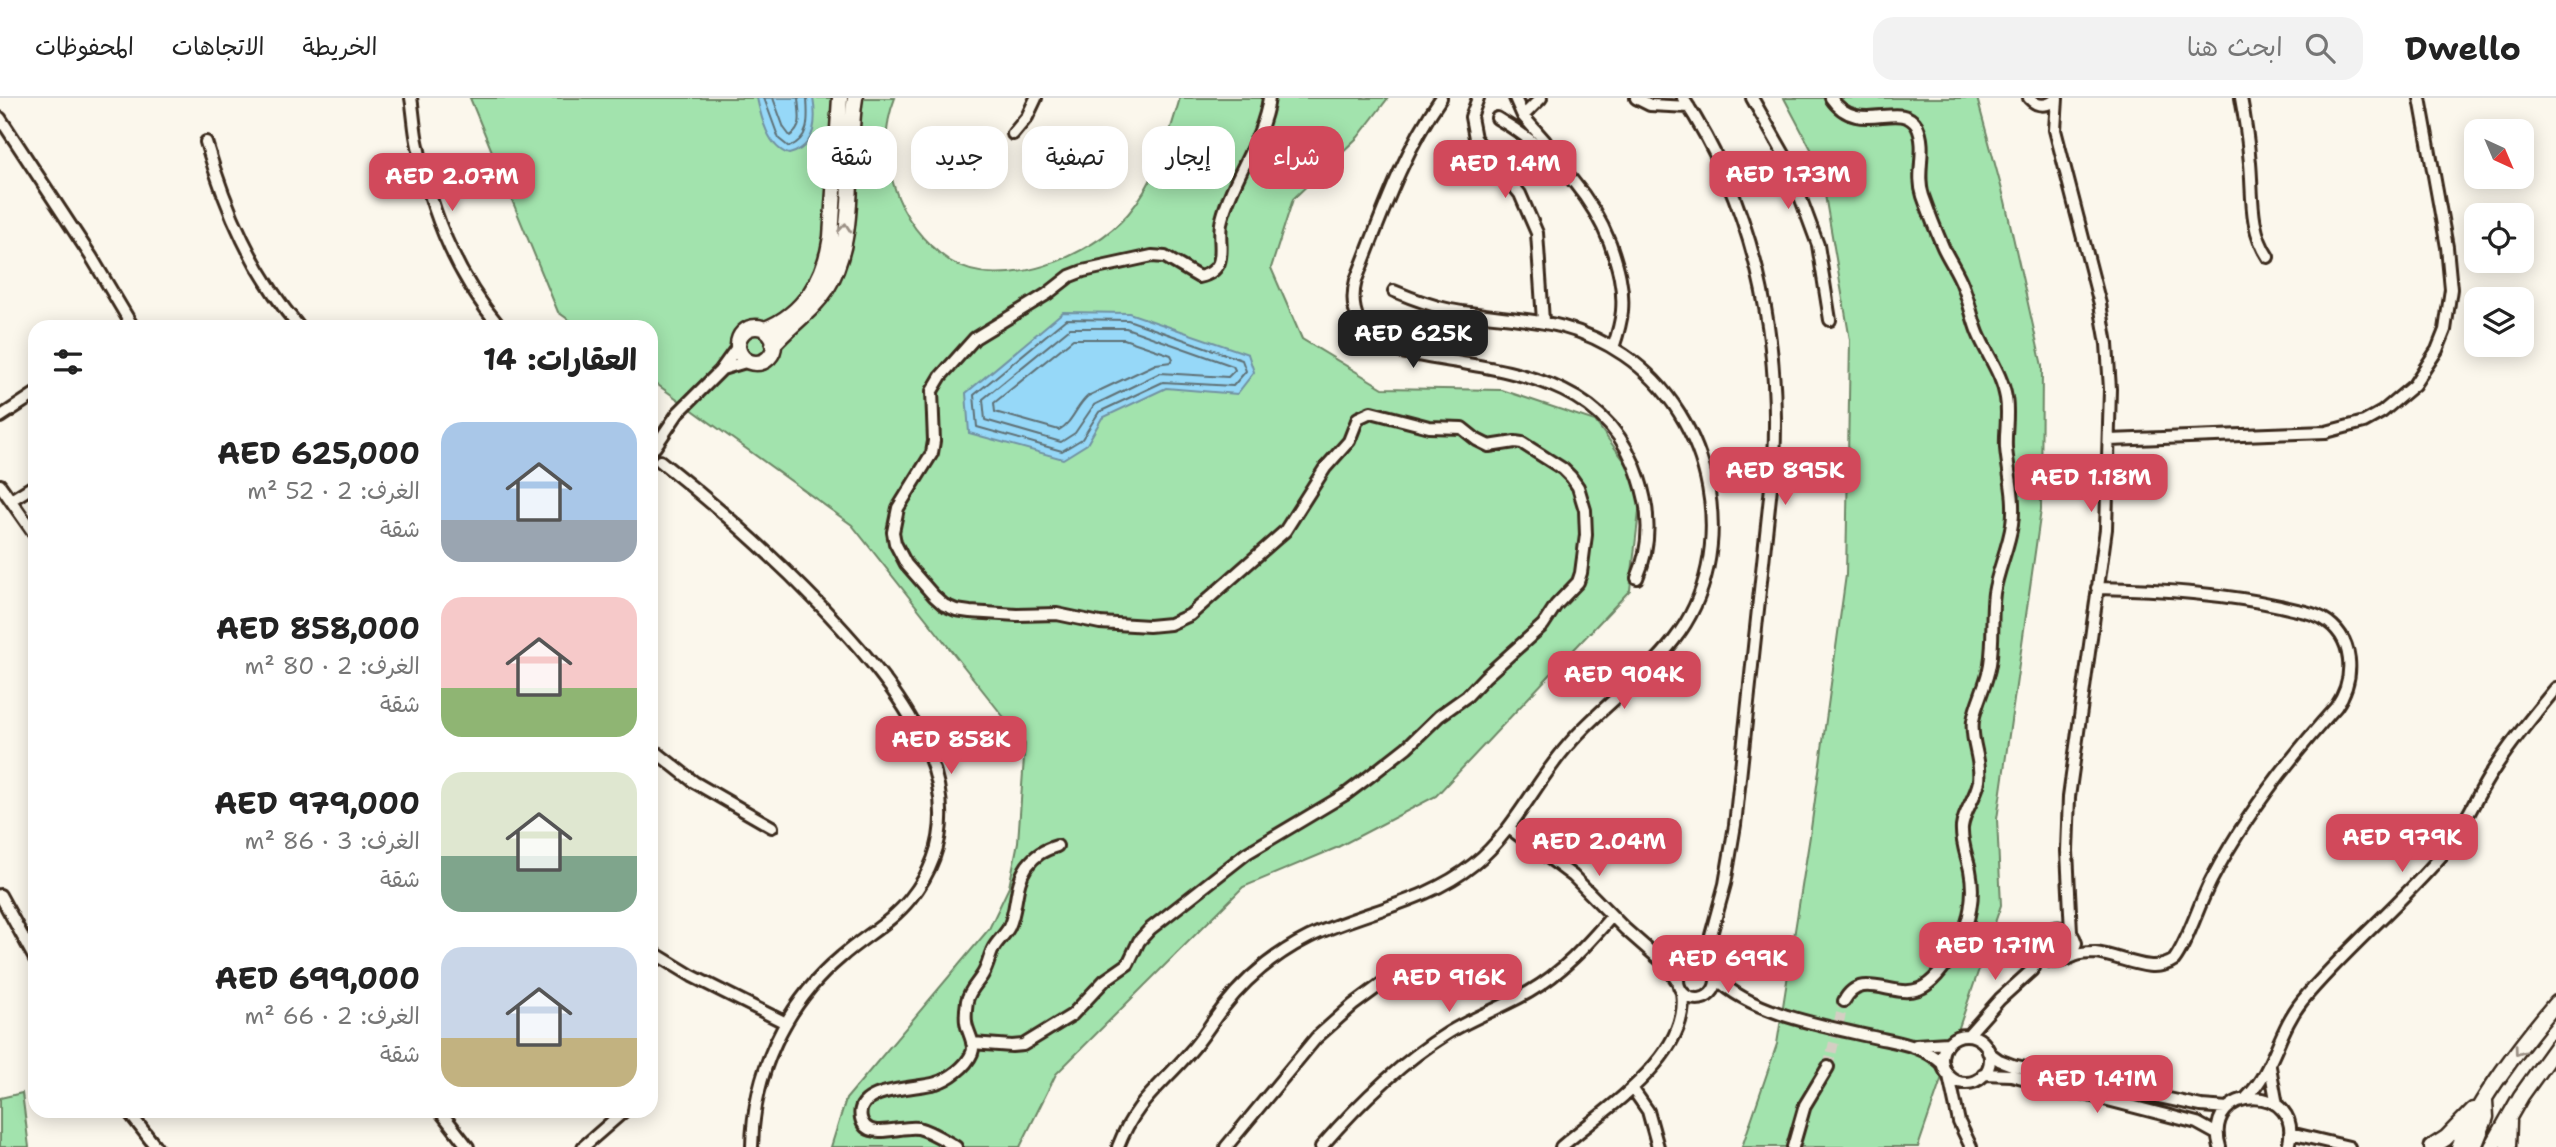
<!DOCTYPE html>
<html lang="ar">
<head>
<meta charset="utf-8">
<style>
  body { margin:0; font-family:"Shantell Sans","Playpen Sans Arabic",sans-serif; background:#f2f2f2; color:#222; direction:rtl; height:100vh; display:flex; flex-direction:column; font-size:26px; white-space:nowrap }
  * { box-sizing:border-box; margin:0 }
  p { font-size:23px; color:#767676 }
  .icon { flex:none; width:38px; height:38px; fill:none; stroke:currentColor; stroke-width:2; stroke-linecap:round; stroke-linejoin:round }
  .map { position:relative; flex:1; overflow:hidden; direction:ltr }
  .details { position:absolute; left:28px; top:222px; width:630px; height:798px; display:flex; flex-direction:column; background:#fff; border-radius:21px; box-shadow:0 4px 18px #0003; direction:rtl }
  .details>* { flex:none }
  .guide { position:absolute; left:679px; top:28px; width:665px; height:63px; direction:rtl; display:flex; gap:14px }
  .needle { width:46px; rotate:136deg }
  .fabs { position:absolute; left:2464px; top:21px; display:grid; gap:14px }
  .fabs a { display:grid; place-items:center; width:70px; height:70px; border-radius:14px; background:#fff; box-shadow:0 4px 18px #0003; font-size:35px }
  .price { position:absolute; translate:-50% -60px; padding:0 16px; border-radius:14px; background:#d1495b; color:#fff; font-size:23px; line-height:46px; filter:drop-shadow(0 2px 4px #0008) }
  .price::after { content:''; position:absolute; left:50%; top:42px; width:21px; height:16px; margin-left:-10px; background:inherit; clip-path:polygon(0 0,100% 0,50% 100%) }
  .price.active { background:#222; color:#fff }
  ul { padding:0; list-style:none }
  li { display:flex; align-items:center; gap:21px; height:175px; padding:0 21px }
  li span { display:grid; place-items:center; flex:none; width:196px; height:140px; border-radius:21px; color:#555 }
  li>.icon { margin-inline-start:auto }
  span .icon { width:84px; height:84px; fill:#fffc; stroke-width:1 }
  li b { font-size:30px }
  h2 { display:flex; justify-content:space-between; align-items:center; height:84px; padding:0 21px; font-size:30px }
  .chip { padding:0 24px; border-radius:21px; background:#fff; box-shadow:0 4px 18px #0003; font-size:24px; line-height:63px }
  .chip.active { background:#d1495b; color:#fff }
  header { display:flex; align-items:center; gap:42px; box-sizing:border-box; height:98px; padding:0 35px; background:#fff; border-bottom:2px solid #e0e0e0 }
  header strong { font-size:33px }
  nav { display:flex; gap:38px; margin-inline-start:auto; font-size:24px }
  .search { width:490px; height:63px; background:#f2f2f2; display:flex; align-items:center; gap:18px; box-sizing:border-box; padding:0 24px; border-radius:21px; color:#767676; font-size:26px }
  .map>svg:first-child { display:block }
  .green { fill:#a2e3ad; stroke:#6e8666; stroke-width:2 }
  .water { fill:#96d8f8; stroke:#7292a1; stroke-width:2 }
  .lines { fill:none; stroke-linecap:round; stroke-linejoin:round }
  .shore { stroke:#5f7075; stroke-width:2 }
  .street-tunnel { stroke:#d5cec3; stroke-width:10; stroke-dasharray:10 5; stroke-linecap:butt }
  .street-casing { stroke:#3b2a1e; stroke-width:16 }
  .secondary-casing { stroke:#3b2a1e; stroke-width:19 }
  .street { stroke:#fbf7ec; stroke-width:10 }
  .secondary { stroke:#fbf7ec; stroke-width:14 }
  .oneway { stroke:#9b9085 }
</style>
</head>
<body>
<header>
<strong>Dwello</strong>
<div class="search"><svg class="icon" aria-label="search" viewBox="0 0 24 24"><circle cx="10" cy="10" r="6"/><path d="M15 15l6 6"/></svg>ابحث هنا</div>
<nav><a>الخريطة</a><a>الاتجاهات</a><a>المحفوظات</a></nav>
</header>
<div class="map">
<svg width="2556" height="1049" viewBox="0 0 2556 1049">
  <rect width="100%" height="100%" fill="#fbf7ec"/>
  <filter id="ink" filterUnits="userSpaceOnUse"><feTurbulence type="fractalNoise" baseFrequency=".0143" numOctaves="2"/><feDisplacementMap in="SourceGraphic" scale="14" xChannelSelector="R" yChannelSelector="G"/><feConvolveMatrix kernelMatrix="1 2 1 2 8 2 1 2 1" color-interpolation-filters="sRGB"/></filter>
  <g filter="url(#ink)">
    <path class="green" d="M 470,0 L 895,0 C 883,30 884,58 894,88 C 904,120 922,144 950,163 C 1002,196 1092,158 1128,116 C 1156,84 1168,40 1180,0 L 1388,0 L 1358,39 L 1293,101 L 1271,170 L 1302,241 L 1383,290 L 1502,292 L 1595,323 L 1642,387 L 1630,492 L 1436,698 L 1336,750 L 1243,789 L 1056,976 L 1020,1049 L 831,1049 L 846,1001 L 989,831 L 1009,789 L 1018,744 L 1025,646 L 852,427 L 651,282 L 651,229 L 579,229 L 558,214 Z
      M 1784,0 L 1977,0 L 2005,103 L 2042,268 L 2041,412 L 1997,721 L 2001,807 L 1918,1049 L 1742,1049 L 1777,946 L 1810,738 L 1846,477 L 1850,242 L 1820,68 Z
      M 22,995 L 29,1049 L 0,1049 L 0,1000 Z"/>
    <path class="water" d="M 757,0 L 813,0 C 817,23 816,49 789,56 C 768,50 761,19 757,0 Z
      M 1063,214 L 1129,215 L 1248,256 L 1254,274 L 1237,296 L 1166,290 L 1102,320 L 1087,346 L 1063,361 L 969,335 L 966,295 Z"/>
    <g class="lines">
      <path class="shore" d="M 764,0 L 779,41 L 789,49 C 811,40 808,20 807,0
        M 773,0 L 784,30 L 790,38 C 804,29 799,15 798,0
        M 1066,221 L 1128,222 L 1242,262 L 1246,273 L 1233,288 L 1163,284 L 1099,314 L 1082,341 L 1062,353 L 977,329 L 974,297 Z
        M 1070,230 L 1126,230 L 1233,268 L 1235,272 L 1228,279 L 1160,275 L 1094,307 L 1075,335 L 1061,344 L 985,322 L 983,301 Z
        M 1073,241 L 1124,241 L 1171,257 L 1173,261 L 1171,264 L 1156,266 L 1088,298 C 1076,308 1073,324 1059,332 L 995,314 L 994,305 Z"/>
      <path class="street-tunnel" d="M 1828,969 L 1844,903"/>
      <defs>
        <path id="street" d="M 411,0 C 414,16 414,32 418,48 C 431,115 456,177 500,229
          M 1441,0 C 1402,56 1381,119 1356,182 C 1348,212 1360,237 1388,251 C 1482,274 1603,266 1639,380 C 1650,413 1651,448 1637,480
          M 1478,0 L 1471,19 L 1475,40 L 1520,96 L 1537,135 L 1543,223
          M 1515,0 L 1523,18 L 1545,43 L 1552,58
          M 1636,0 L 1650,7 L 1689,9
          M 1683,0 C 1753,106 1781,236 1774,361 L 1735,727 L 1725,786 L 1711,837 L 1712,869
          M 1752,0 L 1785,58 L 1818,147 L 1830,222
          M 1831,0 C 1858,40 1900,0 1917,28 C 1928,50 1915,75 1923,98 C 1929,115 1936,133 1943,149 C 1949,162 1958,174 1963,188 C 1969,203 1972,220 1978,235 C 1987,257 2002,276 2006,300 C 2009,317 2005,333 2006,350 C 2008,375 2016,399 2012,426 C 2009,449 1998,471 1994,495 C 1991,518 1994,542 1990,566 C 1987,586 1976,604 1973,623 C 1970,643 1982,662 1979,683 C 1976,700 1964,712 1962,729 C 1961,744 1967,758 1970,772 C 1975,797 1970,824 1958,847 C 1950,861 1935,885 1919,891 C 1893,901 1861,871 1844,903
          M 2029,0 C 2037,9 2048,9 2057,0
          M 2057,0 L 2055,32 L 2100,206 L 2107,246 L 2110,291 L 2106,431 L 2069,699 L 2067,753 L 2071,834
          M 2241,0 C 2245,21 2248,43 2250,65 C 2253,98 2249,130 2268,159
          M 1523,18 L 1541,0
          M 0,20 L 92,160 L 133,229
          M 1497,20 C 1548,50 1588,90 1610,145 C 1618,168 1624,189 1622,213 C 1621,226 1617,238 1613,250
          M 1013,36 L 1027,19 L 1036,0
          M 206,44 C 226,113 253,174 299,229
          M 722,271 L 749,263
          M 0,319 L 35,296
          M 2109,342 L 2326,334 L 2364,324 L 2382,314 L 2414,287 L 2437,252 L 2445,232 L 2451,191 L 2447,149 L 2420,0
          M 655,349 L 678,315 L 720,273 L 738,248
          M 660,363 C 717,408 771,456 821,508 C 892,583 993,698 910,801 C 891,825 863,839 841,859 C 785,906 753,976 752,1049
          M 0,387 L 35,437
          M 11,402 L 35,387
          M 651,650 L 694,684 L 772,729
          M 1509,730 L 1573,778 L 1625,831 L 1666,867 L 1677,883
          M 0,797 L 35,861
          M 651,853 L 692,878 L 786,925
          M 2072,858 L 2076,845 C 2069,818 2034,830 2042,853 C 2048,870 2063,863 2074,858 C 2080,855 2089,855 2095,855 C 2120,857 2151,878 2174,862 C 2188,844 2200,802 2213,779 C 2246,716 2288,662 2336,609 C 2356,580 2355,539 2322,520 C 2309,513 2294,512 2280,508 C 2220,495 2159,491 2097,490
          M1678 882a19 19 0 1 1 38 0a19 19 0 1 1-38 0Z
          M 1716,880 C 1752,916 1824,928 1873,939 C 1899,945 1922,947 1943,966
          M 1968,937 L 2000,901 L 2032,872 L 2041,850
          M1942 961a24 24 0 1 1 48 0a24 24 0 1 1-48 0Z
          M 972,945 L 1012,948 L 1023,947 L 1072,917 L 1105,882 L 1128,866 L 1139,843 L 1150,831 L 1247,755 L 1346,696 L 1370,678 L 1407,649 L 1439,618 L 1467,598 L 1485,579 L 1543,527 L 1556,507 L 1578,484 L 1581,475 L 1586,437 L 1585,412 L 1578,389 L 1571,379 L 1563,371 L 1522,345 L 1515,344 L 1489,348 L 1477,342 L 1462,330 L 1429,329 L 1371,314 L 1358,320 L 1349,343 L 1325,370 L 1285,433 L 1190,517 L 1170,526 L 1149,528 L 1100,525 L 1057,516 L 1017,517 L 970,514 L 956,512 L 944,507 L 934,498 L 906,466 L 895,445 L 893,434 L 898,410 L 932,355 L 934,343 L 932,293 L 941,278 L 975,240 L 1047,196 L 1070,178 L 1083,173 L 1152,158 L 1165,159 L 1199,179 C 1233,171 1215,144 1222,121 C 1233,78 1263,43 1269,0
          M 1916,947 L 1948,945
          M 1988,954 L 1999,962 L 2012,967 L 2201,1008 L 2228,1010
          M 2270,969 L 2277,1007
          M 1983,976 L 2011,977 L 2197,1025 L 2217,1036
          M 1949,978 L 1959,1024 L 1971,1049
          M 1632,990 L 1648,1013 L 1658,1049
          M 2247,999 C 2274,972 2278,933 2302,903 C 2345,851 2399,808 2442,757 C 2462,733 2473,705 2489,679 C 2508,648 2533,618 2556,590
          M 128,1013 L 156,1049
          M 440,1013 L 468,1049
          M 2290,1035 L 2349,1049
          M 583,1049 L 623,1014
          M 956,1049 C 944,1042 931,1033 918,1030 C 901,1027 866,1044 861,1020 C 854,989 918,991 936,985 C 949,981 966,969 972,955 C 976,945 967,934 966,924 C 965,917 966,910 967,903 C 969,892 978,885 983,876 C 988,868 989,859 993,851 C 997,843 1005,837 1009,829 C 1018,810 1014,787 1027,768 C 1035,757 1044,752 1057,748
          M 1118,1049 C 1135,1004 1160,989 1190,954 C 1202,941 1211,925 1222,911 C 1245,881 1275,856 1309,839 C 1363,813 1426,805 1474,766 C 1514,734 1535,684 1569,646 C 1601,608 1644,581 1674,542 C 1742,455 1714,318 1624,257 C 1566,217 1517,224 1451,212 C 1432,208 1413,201 1394,193
          M 1226,1049 L 1316,940 L 1353,907 L 1399,873
          M 1321,1049 C 1358,1006 1400,965 1448,935 C 1474,919 1503,909 1529,894 C 1562,875 1587,847 1612,818
          M 1561,1049 C 1603,1012 1692,958 1682,894
          M 1793,1049 L 1805,1007 L 1828,969
          M 2220,1049 C 2201,984 2307,984 2288,1049"/>
        <path id="secondary" d="M738 247a18 18 0 1 1 36 0a18 18 0 1 1-36 0Z
          M 765,231 C 804,216 825,180 831,139 L 840,0
          M 773,247 C 790,227 812,214 826,192 C 860,138 845,61 855,0
          M 2432,1049 L 2446,1040 L 2473,1012
          M 2459,1049 C 2480,999 2521,947 2556,905
          M 2474,1049 L 2486,1019 L 2485,1003
          M 2492,1049 L 2521,998 L 2556,949
          M 2508,1049 L 2509,1023"/>
      </defs>
      <use href="#street" class="street-casing"/>
      <use href="#secondary" class="secondary-casing"/>
      <use href="#street" class="street"/>
      <use href="#secondary" class="secondary"/>
    </g>
    <defs><path id="oneway-chevron" d="M-2-3.5L2.5 0L-2 3.5" fill="none" stroke-width="1.6" stroke-linecap="round" stroke-linejoin="round" transform="scale(1.75)"/></defs>
    <g class="oneway">
      <use href="#oneway-chevron" transform="translate(845 130) rotate(-85)"/>
      <use href="#oneway-chevron" transform="translate(2519 953) rotate(126)"/>
    </g>
  </g>
</svg>
<div class="fabs">
<a><svg class="needle" viewBox="-14 -14 28 28"><path d="M0-13l5 13h-10z" fill="#e53935"/><path d="M0 13l5-13h-10z" fill="#767676"/></svg></a>
<a><svg class="icon" aria-label="locate" viewBox="0 0 24 24"><circle cx="12" cy="12" r="6"/><path d="M12 2v4M12 18v4M2 12h4M18 12h4"/></svg></a>
<a><svg class="icon" aria-label="layers" viewBox="0 0 24 24"><path d="M12 4l9 5-9 5-9-5zM3 14l9 5 9-5"/></svg></a>
</div>
<b class="price" style="left:1505px;top:102px">AED 1.4M</b>
<b class="price" style="left:1788px;top:113px">AED 1.73M</b>
<b class="price" style="left:452px;top:115px">AED 2.07M</b>
<b class="price active" style="left:1413px;top:272px">AED 625K</b>
<b class="price" style="left:1785px;top:409px">AED 895K</b>
<b class="price" style="left:2091px;top:416px">AED 1.18M</b>
<b class="price" style="left:1624px;top:613px">AED 904K</b>
<b class="price" style="left:951px;top:678px">AED 858K</b>
<b class="price" style="left:2402px;top:776px">AED 979K</b>
<b class="price" style="left:1599px;top:780px">AED 2.04M</b>
<b class="price" style="left:1995px;top:884px">AED 1.71M</b>
<b class="price" style="left:1728px;top:897px">AED 699K</b>
<b class="price" style="left:1449px;top:916px">AED 916K</b>
<b class="price" style="left:2097px;top:1017px">AED 1.41M</b>
<div class="guide">
<a class="chip active">شراء</a>
<a class="chip">إيجار</a>
<a class="chip">تصفية</a>
<a class="chip">جديد</a>
<a class="chip">شقة</a>
</div>
<section class="details">
<h2>العقارات: 14<svg class="icon" aria-label="filters" viewBox="0 0 24 24"><path d="M4 7h16M4 17h16"/><circle cx="9" cy="7" r="2"/><circle cx="15" cy="17" r="2"/></svg></h2>
<ul>
<li><span style="background:linear-gradient(#a9c7e8 70%,#9aa5b1 0)"><svg class="icon" aria-label="home" viewBox="0 0 24 24"><path d="M3 11l9-7 9 7M6 9v11h12V9"/></svg></span><div><b>AED 625,000</b><p>الغرف: 2 · 52 m²</p><p>شقة</p></div></li>
<li><span style="background:linear-gradient(#f6c9c9 65%,#8fb573 0)"><svg class="icon" aria-label="home" viewBox="0 0 24 24"><path d="M3 11l9-7 9 7M6 9v11h12V9"/></svg></span><div><b>AED 858,000</b><p>الغرف: 2 · 80 m²</p><p>شقة</p></div></li>
<li><span style="background:linear-gradient(#dfe7d0 60%,#7fa58c 0)"><svg class="icon" aria-label="home" viewBox="0 0 24 24"><path d="M3 11l9-7 9 7M6 9v11h12V9"/></svg></span><div><b>AED 979,000</b><p>الغرف: 3 · 86 m²</p><p>شقة</p></div></li>
<li><span style="background:linear-gradient(#c9d6e8 65%,#c2b280 0)"><svg class="icon" aria-label="home" viewBox="0 0 24 24"><path d="M3 11l9-7 9 7M6 9v11h12V9"/></svg></span><div><b>AED 699,000</b><p>الغرف: 2 · 66 m²</p><p>شقة</p></div></li>
</ul>
</section>
</div>
</body>
</html>
